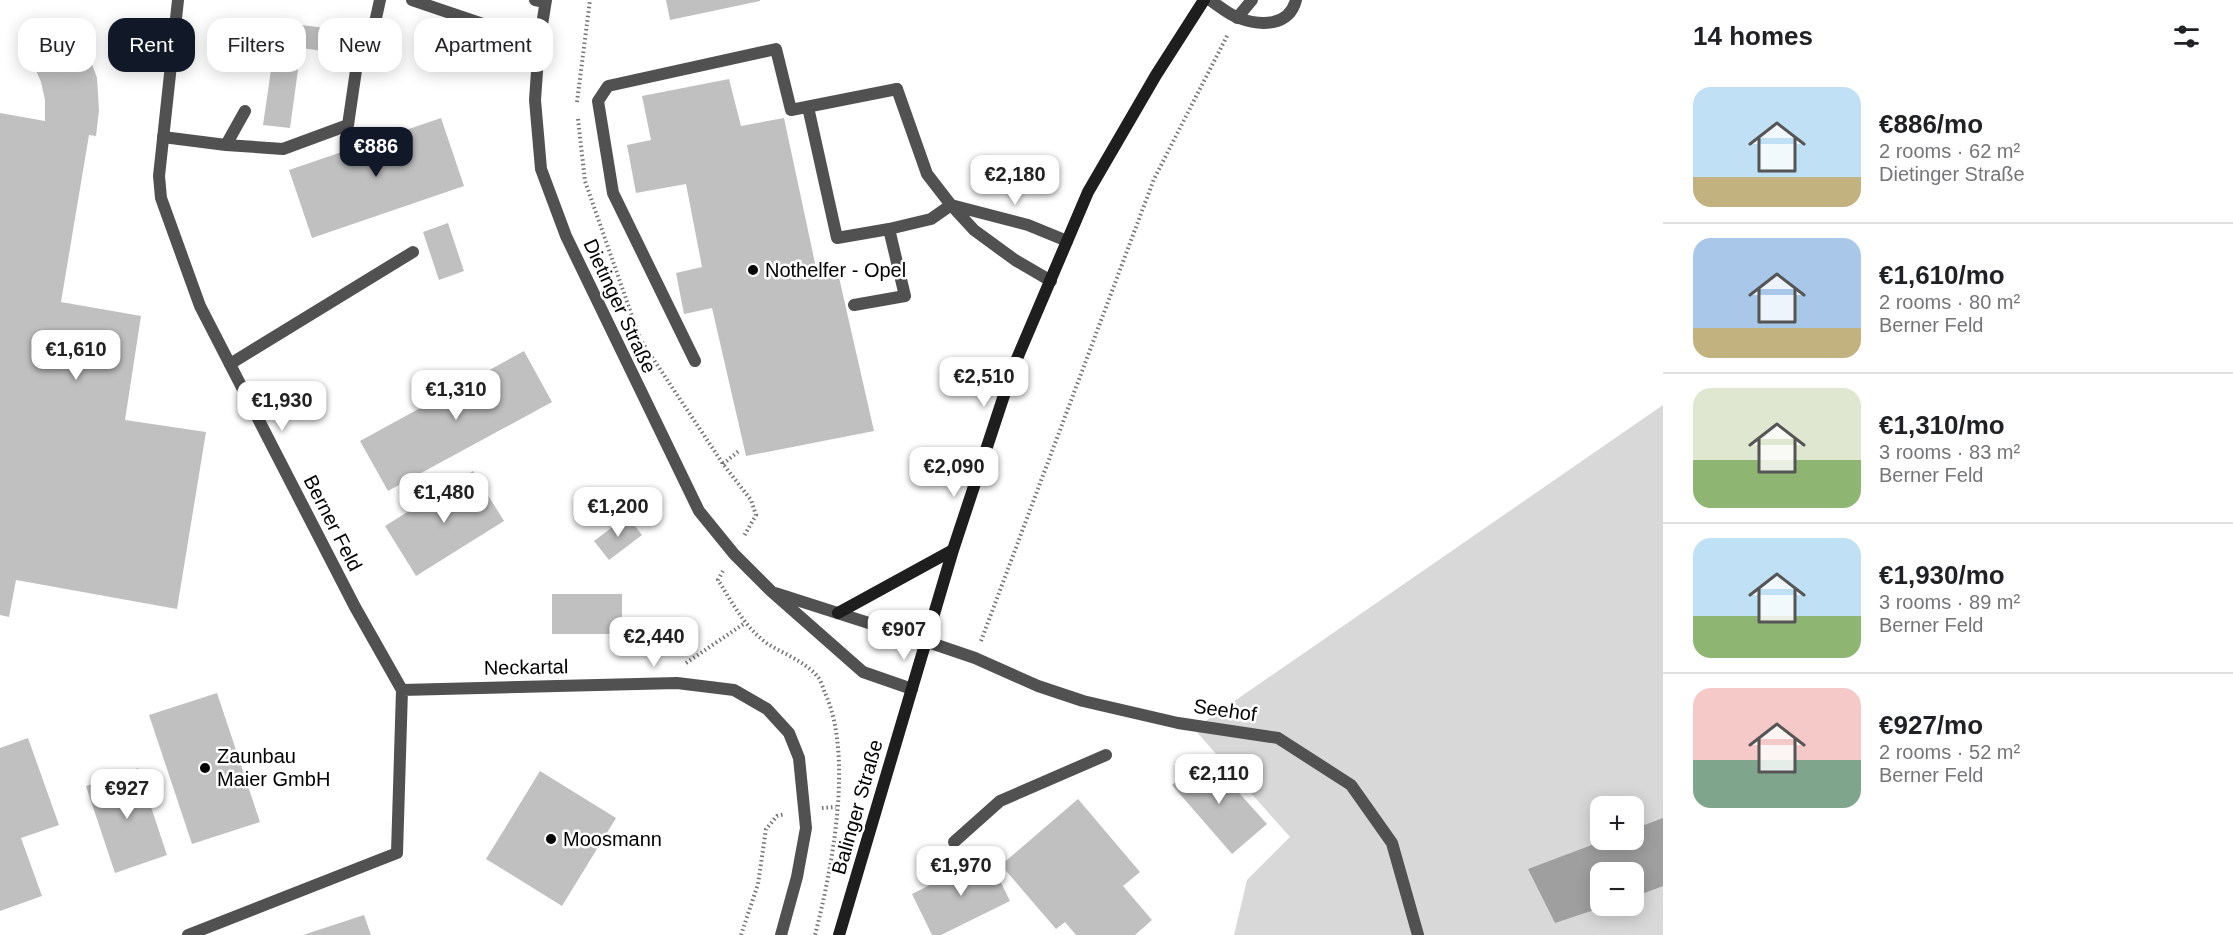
<!DOCTYPE html>
<html lang="en">
<head>
<meta charset="utf-8">
<style>
  body { margin:0; font-family:Arial,sans-serif; background:#f6f6f6; color:#202124; height:100vh; display:flex; flex-direction:column; font-size:22px; white-space:nowrap }
  * { box-sizing:border-box; margin:0 }
  p { font-size:20px; color:#757577 }
  .icon { flex:none; width:33px; height:33px; fill:none; stroke:currentColor; stroke-width:2; stroke-linecap:round; stroke-linejoin:round }
  .map { position:relative; flex:1; overflow:hidden }
  .drawer { display:flex; flex-direction:column; background:#fff; width:570px }
  .drawer>* { flex:none }
  .top-card { position:absolute; left:18px; top:18px; width:570px; height:54px; display:flex; gap:12px }
  .tools { position:absolute; left:1590px; top:796px; display:grid; gap:12px }
  .tools a { display:grid; place-items:center; width:54px; height:54px; border-radius:12px; background:#fff; box-shadow:0 3px 15px #0003; font-size:30px }
  .price { position:absolute; translate:-50% -51px; padding:0 14px; border-radius:12px; background:#fff; color:#222; font-size:20px; line-height:39px; filter:drop-shadow(0 2px 3px #0008) }
  .price::after { content:''; position:absolute; left:50%; top:36px; width:18px; height:14px; margin-left:-9px; background:inherit; clip-path:polygon(0 0,100% 0,50% 100%) }
  .price.active { background:#111827; color:#fff }
  ul { padding:0; list-style:none }
  li { display:flex; align-items:center; gap:18px; height:150px; padding:0 30px }
  li+li { border-top:2px solid #e0e0e0 }
  li span { display:grid; place-items:center; flex:none; width:168px; height:120px; border-radius:18px; color:#555 }
  li>.icon { margin-inline-start:auto }
  span .icon { width:72px; height:72px; fill:#fffc; stroke-width:1 }
  li b { font-size:26px }
  h2 { display:flex; justify-content:space-between; align-items:center; height:72px; padding:0 30px; font-size:26px }
  .chip { padding:0 21px; border-radius:18px; background:#fff; box-shadow:0 3px 15px #0003; font-size:21px; line-height:54px }
  .chip.active { background:#111827; color:#fff }
  main { display:flex; flex:1; min-height:0 }
  .map>svg:first-child { display:block }
  .green { fill:#d8d8d8; fill-rule:evenodd }
  .water { fill:#9f9f9f }
  .building { fill:#c0c0c0 }
  .lines { fill:none; stroke-linecap:round; stroke-linejoin:round }
  .path { stroke:#737373; stroke-width:4; stroke-dasharray:1.5 3; stroke-linecap:butt }
  .service { stroke:#515151; stroke-width:12 }
  .minor { stroke:#515151; stroke-width:12 }
  .tertiary { stroke:#515151; stroke-width:12 }
  .secondary { stroke:#1e1e1e; stroke-width:12 }
  .poi-dot { fill:#000; stroke:#fff; stroke-width:2 }
  .labels { text-anchor:middle; stroke-width:5; stroke-linejoin:round; paint-order:stroke }
  .poi-label { font-size:20px; fill:#000; stroke:#fff; text-anchor:start }
  .street-label { font-size:20px; fill:#000; stroke:#fff }
</style>
</head>
<body>
<main>
<div class="map">
<svg width="1663" height="935" viewBox="0 0 1663 935">
  <rect width="100%" height="100%" fill="#fff"/>
  <path class="green" d="M 1663,405 L 1663,935 L 1234,935 L 1247,880 L 1290,837 L 1194,729 ZM 1600,807 L 1634,807 L 1634,840 L 1600,840 ZM 1600,873 L 1634,873 L 1634,906 L 1600,906 Z"/>
  <path class="water" d="M 1663,818 L 1663,886 L 1634,897 L 1634,873 L 1600,873 L 1600,906 L 1606,906 L 1555,923 L 1528,869 L 1605,840 L 1634,840 L 1634,829 Z"/>
  <path class="building" d="M 666,0 L 760,0 L 760,1 L 670,20 Z
    M 278,22 L 333,29 L 330,52 L 301,48 L 290,128 L 263,125 Z
    M 75,25 L 86,47 L 97,78 L 99,110 L 96,136 L 89,135 L 61,302 L 141,316 L 125,420 L 206,432 L 177,609 L 16,580 L 9,617 L 0,615 L 0,113 L 45,121 L 45,100 L 41,82 L 28,52 Z
    M 729,79 L 741,126 L 784,118 L 818,277 L 838,273 L 874,431 L 746,456 L 712,308 L 684,314 L 676,273 L 702,267 L 686,184 L 636,193 L 627,145 L 651,140 L 642,96 Z
    M 441,118 L 464,186 L 312,238 L 289,170 Z
    M 448,223 L 464,271 L 439,280 L 423,232 Z
    M 524,351 L 552,402 L 388,491 L 360,441 Z
    M 473,471 L 504,521 L 416,576 L 385,526 Z
    M 627,516 L 642,535 L 609,560 L 594,541 Z
    M 552,594 L 622,594 L 622,634 L 552,634 Z
    M 217,693 L 260,822 L 192,844 L 149,715 Z
    M 28,738 L 59,825 L 21,838 L 42,896 L 0,911 L 0,748 Z
    M 1206,756 L 1267,824 L 1232,854 L 1172,785 Z
    M 138,768 L 167,855 L 115,873 L 86,786 Z
    M 540,771 L 616,818 L 562,906 L 486,859 Z
    M 1078,799 L 1140,872 L 1123,886 L 1152,920 L 1135,935 L 1076,935 L 1065,922 L 1056,929 L 1001,865 Z
    M 988,856 L 1010,901 L 941,935 L 932,935 L 912,894 Z
    M 364,915 L 371,935 L 303,935 Z"/>
  <g class="lines">
    <path class="path" d="M 577,102 L 590,0
      M 578,119 L 585,181 L 639,336
      M 642,342 L 723,464 L 751,500 L 756,515 L 744,536
      M 723,464 L 740,450
      M 723,571 L 718,580 C 732,602 745,628 768,644 C 784,654 804,661 817,676 C 821,680 823,688 825,693 C 854,756 832,869 815,935
      M 981,641 L 1154,179 L 1228,34
      M 686,663 L 745,623
      M 822,808 L 836,807
      M 741,935 L 758,884 L 766,829 L 777,816 L 785,814"/>
    <path class="service" d="M 1210,0 C 1219,6 1229,15 1239,18 C 1260,26 1289,27 1296,0
      M 1237,18 L 1252,0
      M 808,107 L 837,238 L 889,229
      M 163,137 L 226,145 L 245,111
      M 226,145 L 283,149 L 348,125 L 360,43 L 372,36 L 380,0
      M 854,305 L 905,296 L 889,229 L 931,219 L 951,205
      M 695,361 L 613,193 L 598,101 L 608,86 L 776,49 L 791,110 L 897,89
      M 230,364 L 413,252
      M 954,842 L 1000,801 L 1106,755"/>
    <path class="minor" d="M 178,0 L 159,176 L 161,198 L 200,306 L 355,607 L 402,690 L 397,853 L 188,935
      M 412,0 L 539,43
      M 535,0 L 545,2
      M 897,89 L 927,174 L 951,205 L 974,230 L 1015,260 L 1051,281
      M 951,205 L 1028,225 L 1067,241
      M 925,641 L 975,658 L 1038,686 L 1083,701 L 1178,723 L 1278,738 L 1351,785 L 1392,843 L 1418,935
      M 402,690 L 677,683 L 734,690 L 767,709 L 789,733 L 799,758 L 806,828 L 797,877 L 781,935"/>
    <path class="tertiary" d="M 546,0 L 539,43 L 535,100 L 541,169 L 566,236 L 699,511 L 734,554 L 771,591 L 863,672 L 912,689
      M 775,593 L 925,641"/>
    <path class="secondary" d="M 838,613 L 953,550
      M 839,935 L 953,550 L 1013,368 L 1088,192 L 1156,75 L 1204,0"/>
  </g>
  <g class="poi-dot">
    <circle cx="753" cy="270" r="6"/>
    <circle cx="205" cy="768" r="6"/>
    <circle cx="551" cy="839" r="6"/>
  </g>
  <g class="labels">
    <g class="poi-label">
      <text x="765" y="277">Nothelfer - Opel</text>
      <text x="217" y="763">Zaunbau<tspan x="217" dy="23">Maier GmbH</tspan></text>
      <text x="563" y="846">Moosmann</text>
    </g>
    <g class="street-label">
      <text transform="translate(620 306) rotate(65)" y="7">Dietinger Straße</text>
      <text transform="translate(333 523) rotate(63)" y="7">Berner Feld</text>
      <text transform="translate(526 667) rotate(-1)" y="7">Neckartal</text>
      <text transform="translate(1225 710) rotate(8)" y="7">Seehof</text>
      <text transform="translate(857 807) rotate(-74)" y="7">Balinger Straße</text>
    </g>
  </g>
</svg>
<div class="tools">
<a>+</a>
<a>−</a>
</div>
<b class="price active" style="left:376px;top:178px">€886</b>
<b class="price" style="left:1015px;top:206px">€2,180</b>
<b class="price" style="left:76px;top:381px">€1,610</b>
<b class="price" style="left:984px;top:408px">€2,510</b>
<b class="price" style="left:456px;top:421px">€1,310</b>
<b class="price" style="left:282px;top:432px">€1,930</b>
<b class="price" style="left:954px;top:498px">€2,090</b>
<b class="price" style="left:444px;top:524px">€1,480</b>
<b class="price" style="left:618px;top:538px">€1,200</b>
<b class="price" style="left:904px;top:661px">€907</b>
<b class="price" style="left:654px;top:668px">€2,440</b>
<b class="price" style="left:1219px;top:805px">€2,110</b>
<b class="price" style="left:127px;top:820px">€927</b>
<b class="price" style="left:961px;top:897px">€1,970</b>
<div class="top-card">
<a class="chip">Buy</a>
<a class="chip active">Rent</a>
<a class="chip">Filters</a>
<a class="chip">New</a>
<a class="chip">Apartment</a>
</div>
</div>
<section class="drawer">
<h2>14 homes<svg class="icon" aria-label="filters" viewBox="0 0 24 24"><path d="M4 7h16M4 17h16"/><circle cx="9" cy="7" r="2"/><circle cx="15" cy="17" r="2"/></svg></h2>
<ul>
<li><span style="background:linear-gradient(#bfe0f5 75%,#c2b280 0)"><svg class="icon" aria-label="home" viewBox="0 0 24 24"><path d="M3 11l9-7 9 7M6 9v11h12V9"/></svg></span><div><b>€886/mo</b><p>2 rooms · 62 m²</p><p>Dietinger Straße</p></div></li>
<li><span style="background:linear-gradient(#a9c7e8 75%,#c2b280 0)"><svg class="icon" aria-label="home" viewBox="0 0 24 24"><path d="M3 11l9-7 9 7M6 9v11h12V9"/></svg></span><div><b>€1,610/mo</b><p>2 rooms · 80 m²</p><p>Berner Feld</p></div></li>
<li><span style="background:linear-gradient(#dfe7d0 60%,#8fb573 0)"><svg class="icon" aria-label="home" viewBox="0 0 24 24"><path d="M3 11l9-7 9 7M6 9v11h12V9"/></svg></span><div><b>€1,310/mo</b><p>3 rooms · 83 m²</p><p>Berner Feld</p></div></li>
<li><span style="background:linear-gradient(#bfe0f5 65%,#8fb573 0)"><svg class="icon" aria-label="home" viewBox="0 0 24 24"><path d="M3 11l9-7 9 7M6 9v11h12V9"/></svg></span><div><b>€1,930/mo</b><p>3 rooms · 89 m²</p><p>Berner Feld</p></div></li>
<li><span style="background:linear-gradient(#f6c9c9 60%,#7fa58c 0)"><svg class="icon" aria-label="home" viewBox="0 0 24 24"><path d="M3 11l9-7 9 7M6 9v11h12V9"/></svg></span><div><b>€927/mo</b><p>2 rooms · 52 m²</p><p>Berner Feld</p></div></li>
</ul>
</section>
</main>
</body>
</html>
